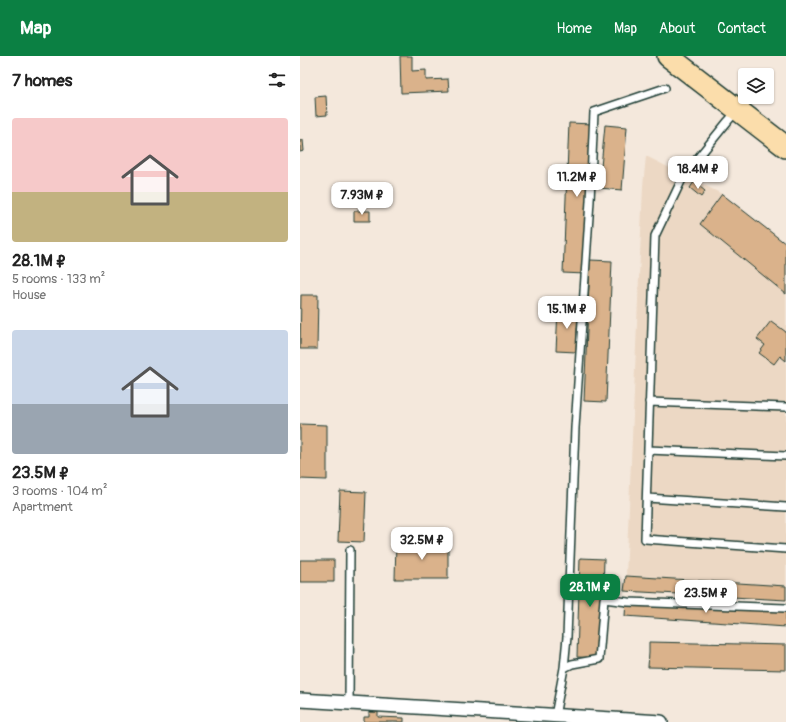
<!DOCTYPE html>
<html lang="en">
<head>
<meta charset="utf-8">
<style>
  body { margin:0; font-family:Pangolin,sans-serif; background:#f6f6f6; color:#222; height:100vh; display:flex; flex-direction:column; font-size:15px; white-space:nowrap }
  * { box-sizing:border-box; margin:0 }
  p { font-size:13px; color:#767676 }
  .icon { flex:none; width:22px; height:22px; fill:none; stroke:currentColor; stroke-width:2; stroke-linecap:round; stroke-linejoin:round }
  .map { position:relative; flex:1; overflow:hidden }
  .side { display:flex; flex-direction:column; background:#fff; width:300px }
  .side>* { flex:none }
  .fabs { position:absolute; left:438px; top:12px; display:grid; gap:8px }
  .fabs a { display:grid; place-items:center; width:36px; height:36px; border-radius:4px; background:#fff; box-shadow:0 1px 3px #0004; font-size:20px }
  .price { position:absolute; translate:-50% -34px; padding:0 9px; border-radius:8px; background:#fff; color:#222; font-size:13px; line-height:26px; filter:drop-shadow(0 1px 2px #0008) }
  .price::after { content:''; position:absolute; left:50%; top:24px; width:12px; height:9px; margin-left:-6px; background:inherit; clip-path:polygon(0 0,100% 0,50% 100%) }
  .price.active { background:#0b8043; color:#fff }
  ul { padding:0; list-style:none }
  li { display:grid; align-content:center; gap:8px; height:212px; padding:0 12px }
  li span { display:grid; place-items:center; height:124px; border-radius:4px; color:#555 }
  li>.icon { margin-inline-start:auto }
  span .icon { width:72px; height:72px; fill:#fffc; stroke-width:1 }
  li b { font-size:17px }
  h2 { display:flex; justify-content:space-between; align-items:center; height:48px; padding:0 12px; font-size:17px }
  header { display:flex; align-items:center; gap:24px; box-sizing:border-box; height:56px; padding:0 20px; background:#0b8043; color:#fff }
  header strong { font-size:19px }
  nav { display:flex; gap:22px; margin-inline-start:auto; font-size:14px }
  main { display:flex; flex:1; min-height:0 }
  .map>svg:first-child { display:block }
  .built { fill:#ecd8c4 }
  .building { fill:#dab28b; stroke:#1f3d34 }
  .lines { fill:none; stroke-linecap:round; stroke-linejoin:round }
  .service-casing { stroke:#1f3d34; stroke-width:10 }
  .minor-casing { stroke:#1f3d34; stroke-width:16 }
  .primary-casing { stroke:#1f3d34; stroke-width:24 }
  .service { stroke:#fff; stroke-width:7 }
  .minor { stroke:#fff; stroke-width:13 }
  .primary { stroke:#fbddab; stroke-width:21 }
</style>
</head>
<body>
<header>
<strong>Map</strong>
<nav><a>Home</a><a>Map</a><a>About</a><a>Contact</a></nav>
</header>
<main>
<section class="side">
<h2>7 homes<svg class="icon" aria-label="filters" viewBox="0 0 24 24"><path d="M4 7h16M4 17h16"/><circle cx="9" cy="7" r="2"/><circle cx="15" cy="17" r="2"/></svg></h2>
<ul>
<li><span style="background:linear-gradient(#f6c9c9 60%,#c2b280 0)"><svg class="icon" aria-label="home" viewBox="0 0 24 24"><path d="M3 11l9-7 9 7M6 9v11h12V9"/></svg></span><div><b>28.1M ₽</b><p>5 rooms · 133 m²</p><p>House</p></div></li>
<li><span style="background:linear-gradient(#c9d6e8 60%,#9aa5b1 0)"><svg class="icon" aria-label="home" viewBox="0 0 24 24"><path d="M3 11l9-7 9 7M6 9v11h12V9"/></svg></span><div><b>23.5M ₽</b><p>3 rooms · 104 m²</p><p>Apartment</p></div></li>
</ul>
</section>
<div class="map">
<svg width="486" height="666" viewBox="0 0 486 666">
  <rect width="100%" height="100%" fill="#f4e8dc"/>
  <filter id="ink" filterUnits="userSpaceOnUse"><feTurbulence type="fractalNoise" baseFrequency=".025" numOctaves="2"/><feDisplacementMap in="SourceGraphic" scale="8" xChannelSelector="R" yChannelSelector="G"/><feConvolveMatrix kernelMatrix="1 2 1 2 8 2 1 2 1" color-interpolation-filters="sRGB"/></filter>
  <g filter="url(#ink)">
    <path class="built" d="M 346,100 L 422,138 L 486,188 L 486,530 L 326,520 L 343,130 Z"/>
    <path class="building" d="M 100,0 L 112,0 L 112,15 L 126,14 L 126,24 L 148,23 L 149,35 L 101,37 Z
      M 26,40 L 27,59 L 16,60 L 15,41 Z
      M 269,67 L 292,68 L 285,218 L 263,217 Z
      M 305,69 L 327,71 L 322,134 L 299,132 Z
      M 0,84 L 3,84 L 4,95 L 0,96 Z
      M 394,126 L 405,135 L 401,141 L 390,132 Z
      M 422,138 L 486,188 L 486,238 L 400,168 Z
      M 54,155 L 70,155 L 70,165 L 54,165 Z
      M 290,204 L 312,205 L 306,346 L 284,345 Z
      M 1,239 L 18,239 L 17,293 L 0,293 Z
      M 258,253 L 278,254 L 276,296 L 256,295 Z
      M 471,265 L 486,276 L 486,305 L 480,300 L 474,308 L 459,297 L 465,289 L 457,283 Z
      M 0,368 L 27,369 L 27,424 L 0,423 Z
      M 40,435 L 66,436 L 64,486 L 38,485 Z
      M 96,486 L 148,487 L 148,523 L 95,523 Z
      M 280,502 L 304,503 L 301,602 L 277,601 Z
      M 0,504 L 34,504 L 34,526 L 0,526 Z
      M 326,520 L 486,530 L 486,544 L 324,535 Z
      M 326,545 L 486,556 L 486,571 L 325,560 Z
      M 349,586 L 486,589 L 486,614 L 348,611 L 349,597 Z
      M 69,656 L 78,656 L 78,661 L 104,662 L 104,666 L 64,666 L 64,661 L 69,661 Z"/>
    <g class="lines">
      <defs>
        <path id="service" d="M 437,55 L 428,65 L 384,119 L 355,180 L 345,483 L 486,493
          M 349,346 L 486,351
          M 348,394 L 486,400
          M 347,442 L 486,451
          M 264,612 L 272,608 L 299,603 L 304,543 L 328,546 L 486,552
          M 49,647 L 50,494
          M 255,660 L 264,612 L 267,581 L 275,372 L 290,145 L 294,56 L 365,32"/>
        <path id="minor" d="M 0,644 L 361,666"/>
        <path id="primary" d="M 368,0 L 486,91"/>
      </defs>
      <use href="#service" class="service-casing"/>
      <use href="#minor" class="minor-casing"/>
      <use href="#primary" class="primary-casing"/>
      <use href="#service" class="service"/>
      <use href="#minor" class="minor"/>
      <use href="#primary" class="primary"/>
    </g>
  </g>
</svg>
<div class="fabs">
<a><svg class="icon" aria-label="layers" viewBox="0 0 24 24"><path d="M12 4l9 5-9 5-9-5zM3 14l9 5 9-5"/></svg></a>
</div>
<b class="price" style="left:398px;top:134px">18.4M ₽</b>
<b class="price" style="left:277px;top:142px">11.2M ₽</b>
<b class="price" style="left:62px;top:160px">7.93M ₽</b>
<b class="price" style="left:267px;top:274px">15.1M ₽</b>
<b class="price" style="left:122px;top:505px">32.5M ₽</b>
<b class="price active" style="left:290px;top:552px">28.1M ₽</b>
<b class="price" style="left:406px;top:558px">23.5M ₽</b>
</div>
</main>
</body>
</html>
